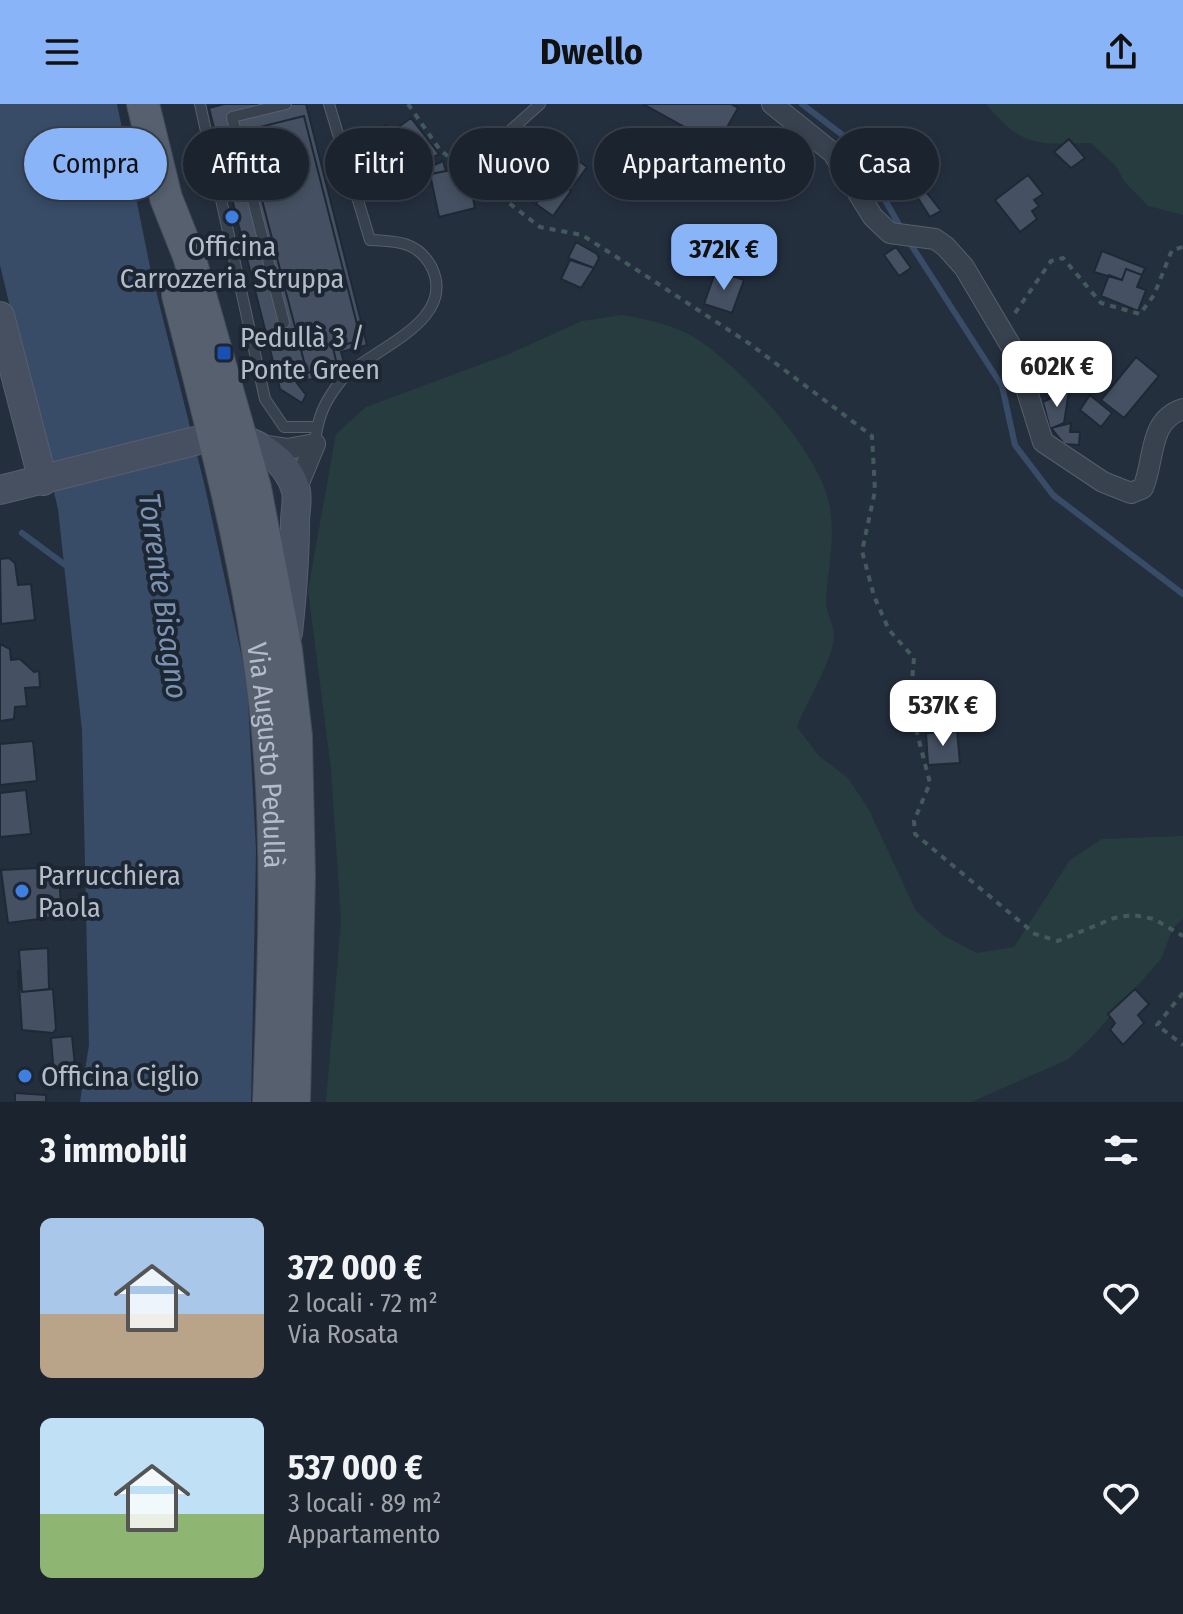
<!DOCTYPE html>
<html lang="it">
<head>
<meta charset="utf-8">
<style>
  body { margin:0; font-family:"Fira Sans Condensed",sans-serif; background:#282f3a; color:#f1f3f6; height:100vh; display:flex; flex-direction:column; font-size:30px; white-space:nowrap }
  * { box-sizing:border-box; margin:0 }
  p { font-size:26px; color:#a0a4aa }
  .icon { flex:none; width:44px; height:44px; fill:none; stroke:currentColor; stroke-width:2; stroke-linecap:round; stroke-linejoin:round }
  .map { position:relative; height:998px; overflow:hidden }
  .panel { display:flex; flex-direction:column; background:#1b232e; flex:1 }
  .panel>* { flex:none }
  .banner { position:absolute; left:24px; top:24px; width:1136px; height:72px; display:flex; gap:16px }
  .price { position:absolute; translate:-50% -68px; padding:0 18px; border-radius:16px; background:#fff; color:#222; font-size:26px; line-height:52px; filter:drop-shadow(0 2px 4px #0008) }
  .price::after { content:''; position:absolute; left:50%; top:48px; width:24px; height:18px; margin-left:-12px; background:inherit; clip-path:polygon(0 0,100% 0,50% 100%) }
  .price.active { background:#8ab4f8; color:#111 }
  ul { padding:0; list-style:none }
  li { display:flex; align-items:center; gap:24px; height:200px; padding:0 40px }
  li span { display:grid; place-items:center; flex:none; width:224px; height:160px; border-radius:12px; color:#555 }
  li>.icon { margin-inline-start:auto }
  span .icon { width:96px; height:96px; fill:#fffc; stroke-width:1 }
  li b { font-size:34px }
  h2 { display:flex; justify-content:space-between; align-items:center; height:96px; padding:0 40px; font-size:34px }
  .chip { padding:0 28px; border-radius:36px; background:#1b232e; box-shadow:0 4px 12px #0003,0 0 0 2px #39404a; font-size:28px; line-height:72px }
  .chip.active { background:#8ab4f8; color:#111 }
  header { display:flex; justify-content:space-between; align-items:center; height:104px; padding:0 40px; background:#8ab4f8; color:#111; font-size:36px; font-weight:700 }
  .map>svg:first-child { display:block }
  .green { fill:#263c3f }
  .water { fill:#394c67 }
  .lines { fill:none; stroke-linecap:round; stroke-linejoin:round }
  .stream { stroke:#394c67; stroke-width:6 }
  .building { fill:#455162; stroke:#1f2835; stroke-width:2 }
  .lane-casing { stroke:#565f6c; stroke-width:12 }
  .street-casing { stroke:#565f6c; stroke-width:22 }
  .secondary-casing { stroke:#565f6c; stroke-width:30 }
  .primary-casing { stroke:#414a57; stroke-width:34 }
  .path { stroke:#44595c; stroke-width:4; stroke-dasharray:6 6; stroke-linecap:butt }
  .lane { stroke:#38414e; stroke-width:10 }
  .street { stroke:#38414e; stroke-width:20 }
  .secondary { stroke:#465061; stroke-width:28 }
  .primary { stroke:#56606e; stroke-width:32 }
  .shop-dot { fill:#3f7fe0; stroke:#1d2633; stroke-width:3 }
  .transit-dot { fill:#1a4fb4; stroke:#1d2633; stroke-width:3 }
  .labels { text-anchor:middle; stroke-width:8; stroke-linejoin:round; paint-order:stroke }
  .poi-label { font-size:28px; fill:#b4bcc9; stroke:#1d2633; text-anchor:start }
  .street-label { font-size:28px; fill:#b4bcc9; stroke:#1d2633 }
  .water-label { font-size:30px; font-style:italic; fill:#7c92b1; stroke:#1d2633 }
</style>
</head>
<body>
<header><svg class="icon" aria-label="menu" viewBox="0 0 24 24"><path d="M4 6h16M4 12h16M4 18h16"/></svg>Dwello<svg class="icon" aria-label="share" viewBox="0 0 24 24"><path d="M12 15V3M7 8l5-5 5 5M5 13v7h14v-7"/></svg></header>
<div class="map">
<svg width="1183" height="998" viewBox="0 0 1183 998">
  <rect width="100%" height="100%" fill="#242f3e"/>
  <path class="green" d="M 986,0 L 1183,0 L 1183,111 L 1148,102 L 1124,77 L 1116,62 L 1091,39 C 1036,40 1023,44 986,0 Z
    M 622,211 C 646,215 670,220 692,232 C 739,260 818,346 829,399 C 836,433 828,463 826,497 C 826,509 834,520 834,532 C 833,556 806,598 797,623 L 819,652 L 848,674 L 869,706 L 916,807 L 944,832 L 977,849 L 1014,843 L 1070,756 L 1102,735 L 1183,732 L 1183,815 L 1173,824 L 1161,855 L 1090,935 L 1067,956 L 971,998 L 326,998 L 341,817 L 331,665 L 308,486 L 336,330 L 366,303 L 509,250 L 582,217 Z"/>
  <path class="water" d="M 0,0 L 117,0 L 150,163 L 205,383 L 247,577 L 256,746 L 251,998 L 80,998 L 89,941 L 82,626 L 58,405 L 0,161 Z"/>
  <g class="lines">
    <path class="stream" d="M 802,0 L 853,39 L 902,126
      M 908,136 L 1002,282 L 1015,341 L 1053,391 L 1183,490
      M 22,429 L 72,466"/>
  </g>
  <path class="building" d="M 224,0 L 306,0 L 367,241 L 341,248 L 346,266 L 297,279 L 306,291 L 302,299 L 280,285 L 209,4 Z
    M 643,0 L 731,0 L 738,4 L 717,41 Z
    M 304,12 L 361,236 L 333,244 L 337,261 L 307,269 L 244,27 Z
    M 411,14 L 439,50 L 416,63 L 414,59 L 397,67 L 389,48 L 407,39 L 397,24 Z
    M 387,21 L 395,43 L 371,51 L 363,29 Z
    M 886,27 L 896,43 L 888,49 L 877,32 Z
    M 1069,35 L 1085,54 L 1071,64 L 1054,48 Z
    M 507,36 L 521,49 L 508,62 L 495,49 Z
    M 563,46 L 587,63 L 574,81 L 569,78 L 565,83 L 571,87 L 553,112 L 536,100 L 549,82 L 541,76 L 528,95 L 511,82 L 528,58 L 534,62 L 540,53 L 552,61 Z
    M 492,51 L 508,65 L 496,80 L 479,66 Z
    M 443,57 L 446,67 L 431,70 L 430,63 Z
    M 457,65 L 469,74 L 475,104 L 439,113 L 430,70 Z
    M 912,70 L 941,107 L 930,113 L 905,74 Z
    M 1028,71 L 1043,90 L 1034,96 L 1039,102 L 1032,107 L 1037,115 L 1020,128 L 995,96 Z
    M 541,76 L 549,82 L 536,100 L 528,95 Z
    M 576,138 L 597,150 L 599,154 L 594,164 L 568,154 Z
    M 896,143 L 911,164 L 899,172 L 884,151 Z
    M 1102,147 L 1145,164 L 1142,171 L 1126,165 L 1122,176 L 1094,168 Z
    M 570,156 L 594,164 L 581,184 L 561,175 Z
    M 1126,165 L 1142,171 L 1137,183 L 1146,186 L 1138,207 L 1101,192 L 1109,171 L 1122,176 Z
    M 716,166 L 744,176 L 732,209 L 704,200 Z
    M 1136,253 L 1159,272 L 1124,314 L 1101,296 Z
    M 1065,287 L 1069,287 L 1064,319 L 1050,325 L 1043,298 Z
    M 1090,291 L 1112,309 L 1101,323 L 1080,306 Z
    M 1071,319 L 1070,328 L 1080,328 L 1079,341 L 1064,340 L 1051,324 Z
    M 9,454 L 15,459 L 18,481 L 31,480 L 35,516 L 1,520 L 0,455 Z
    M 0,540 L 10,545 L 11,556 L 20,555 L 34,568 L 39,567 L 40,583 L 25,584 L 27,602 L 15,603 L 14,615 L 0,617 Z
    M 957,627 L 960,659 L 928,661 L 926,629 Z
    M 33,637 L 37,677 L 0,681 L 0,640 Z
    M 26,686 L 31,730 L 0,733 L 0,689 Z
    M 58,763 L 62,812 L 8,819 L 1,766 Z
    M 48,844 L 49,885 L 22,888 L 19,846 Z
    M 18,866 L 22,888 L 53,885 L 56,925 L 53,929 L 22,926 Z
    M 1135,885 L 1149,900 L 1138,911 L 1144,919 L 1123,941 L 1110,926 L 1115,919 L 1108,910 Z
    M 72,932 L 77,982 L 55,984 L 51,934 Z
    M 15,989 L 46,991 L 46,998 L 15,998 Z"/>
  <g class="lines">
    <defs>
      <path id="lane" d="M 200,0 L 265,295 L 284,323 L 316,323
        M 486,48 L 540,0
        M 284,219 L 232,13 L 286,0
        M 315,340 C 317,315 324,298 340,278 C 366,246 458,220 432,164 C 419,138 398,137 370,136 L 329,0"/>
      <path id="street" d="M 772,0 L 833,49 L 873,113 L 890,129 L 935,135 L 945,142 L 964,163 L 1015,249 L 1043,338 L 1103,378 L 1131,389 L 1143,384 C 1155,356 1148,316 1183,305
        M 260,341 L 287,345 L 315,340
        M 296,386 L 315,340"/>
      <path id="secondary" d="M 0,212 L 43,377
        M 0,386 L 215,332 C 248,330 287,353 296,387 C 298,396 295,409 295,418 C 295,456 292,492 288,529"/>
      <g id="primary">
        <path d="M 143,0 L 166,94 L 189,152 L 255,384 L 286,546 L 296,632 L 299,772 L 294,998"/>
        <path id="s1" d="M 178,191 C 216,339 257,488 269,641 C 279,760 273,879 269,998"/>
      </g>
    </defs>
    <use href="#lane" class="lane-casing"/>
    <use href="#street" class="street-casing"/>
    <use href="#secondary" class="secondary-casing"/>
    <use href="#primary" class="primary-casing"/>
    <path class="path" d="M 408,0 L 440,46 L 540,123 L 582,131 L 640,168 L 750,240 L 872,332 L 875,387 L 862,447 L 874,492 L 889,526 L 914,554 L 910,602 L 930,679 L 914,717 L 915,730 L 1035,830 L 1058,837 L 1114,814 L 1133,811 L 1154,815 L 1183,832
      M 1015,209 L 1051,157 L 1063,154 L 1101,199 L 1140,210 L 1154,191 L 1172,146 L 1183,143
      M 1183,889 L 1157,921 L 1183,941"/>
    <use href="#lane" class="lane"/>
    <use href="#street" class="street"/>
    <use href="#secondary" class="secondary"/>
    <use href="#primary" class="primary"/>
  </g>
  <g class="shop-dot">
    <circle cx="232" cy="113" r="8"/>
    <circle cx="22" cy="787" r="8"/>
    <circle cx="25" cy="972" r="8"/>
  </g>
  <rect class="transit-dot" x="216" y="241" width="16" height="16" rx="4"/>
  <g class="labels">
    <g class="poi-label">
      <text x="232" y="152" text-anchor="middle">Officina<tspan x="232" dy="32">Carrozzeria Struppa</tspan></text>
      <text x="240" y="243">Pedullà 3 /<tspan x="240" dy="32">Ponte Green</tspan></text>
      <text x="38" y="781">Parrucchiera<tspan x="38" dy="32">Paola</tspan></text>
      <text x="41" y="982">Officina Ciglio</text>
    </g>
    <g class="street-label">
      <text dy="10" stroke="none"><textPath href="#s1" startOffset="470">Via Augusto Pedullà</textPath></text>
    </g>
    <g class="water-label">
      <text transform="translate(163 492) rotate(82)" y="10">Torrente Bisagno</text>
    </g>
  </g>
</svg>
<b class="price active" style="left:724px;top:188px">372K €</b>
<b class="price" style="left:1057px;top:305px">602K €</b>
<b class="price" style="left:943px;top:644px">537K €</b>
<div class="banner">
<a class="chip active">Compra</a>
<a class="chip">Affitta</a>
<a class="chip">Filtri</a>
<a class="chip">Nuovo</a>
<a class="chip">Appartamento</a>
<a class="chip">Casa</a>
</div>
</div>
<section class="panel">
<h2>3 immobili<svg class="icon" aria-label="filters" viewBox="0 0 24 24"><path d="M4 7h16M4 17h16"/><circle cx="9" cy="7" r="2"/><circle cx="15" cy="17" r="2"/></svg></h2>
<ul>
<li><span style="background:linear-gradient(#a9c7e8 60%,#b9a48a 0)"><svg class="icon" aria-label="home" viewBox="0 0 24 24"><path d="M3 11l9-7 9 7M6 9v11h12V9"/></svg></span><div><b>372 000 €</b><p>2 locali · 72 m²</p><p>Via Rosata</p></div><svg class="icon" aria-label="heart" viewBox="0 0 24 24"><path d="M12 20l-8-8c-3-5 5-10 8-4 3-6 11-1 8 4z"/></svg></li>
<li><span style="background:linear-gradient(#bfe0f5 60%,#8fb573 0)"><svg class="icon" aria-label="home" viewBox="0 0 24 24"><path d="M3 11l9-7 9 7M6 9v11h12V9"/></svg></span><div><b>537 000 €</b><p>3 locali · 89 m²</p><p>Appartamento</p></div><svg class="icon" aria-label="heart" viewBox="0 0 24 24"><path d="M12 20l-8-8c-3-5 5-10 8-4 3-6 11-1 8 4z"/></svg></li>
</ul>
</section>
</body>
</html>
